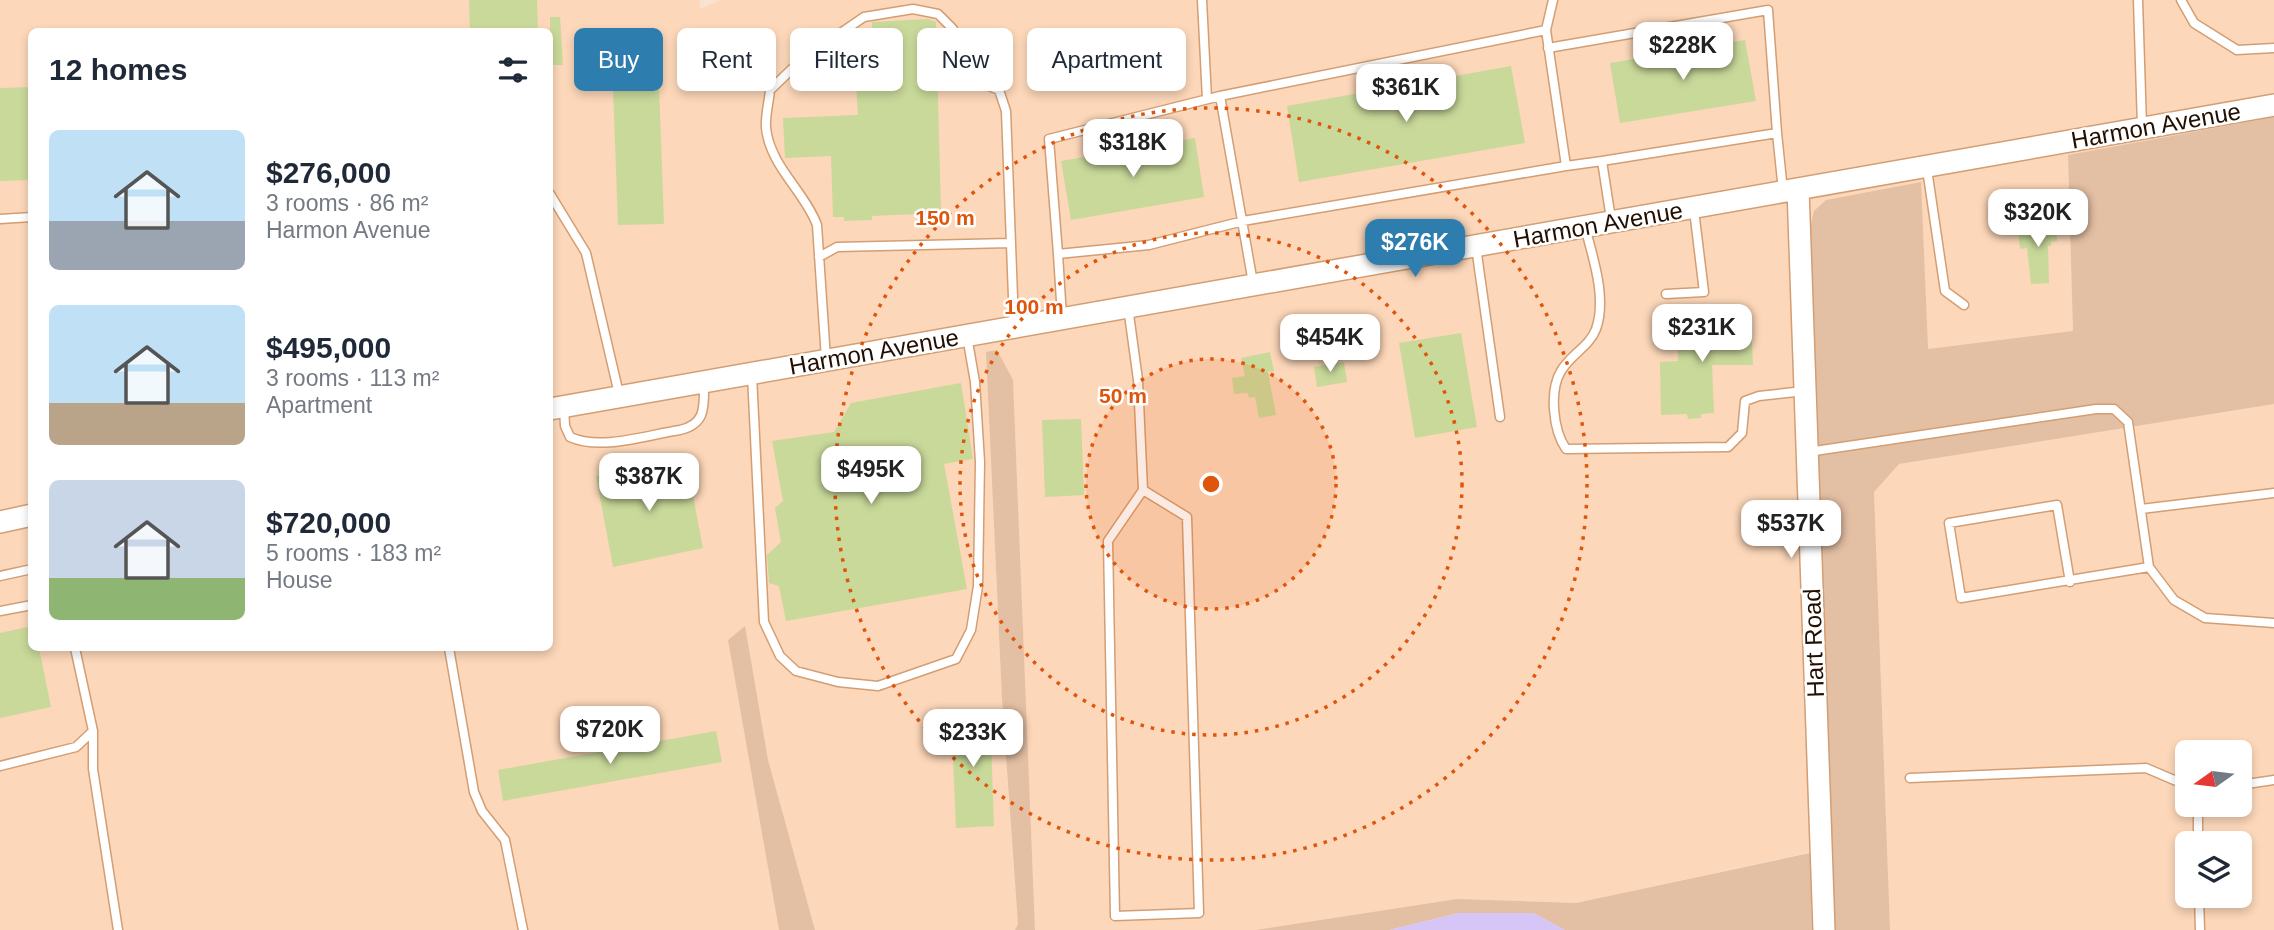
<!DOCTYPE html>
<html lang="en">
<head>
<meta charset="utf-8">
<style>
  body { margin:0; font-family:Arial,sans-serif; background:#f2f2f3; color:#1f2937; height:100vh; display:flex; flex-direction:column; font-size:26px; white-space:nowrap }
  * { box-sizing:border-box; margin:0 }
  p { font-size:23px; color:#747a83 }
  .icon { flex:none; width:38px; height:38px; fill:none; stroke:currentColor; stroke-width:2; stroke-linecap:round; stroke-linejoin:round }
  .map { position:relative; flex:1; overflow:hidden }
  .details { position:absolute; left:28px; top:28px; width:525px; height:623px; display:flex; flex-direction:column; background:#fff; border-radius:10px; box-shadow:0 4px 10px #0003 }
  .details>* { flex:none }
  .top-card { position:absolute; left:574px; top:28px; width:665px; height:63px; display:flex; gap:14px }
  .needle { width:46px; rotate:256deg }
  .buttons { position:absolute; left:2175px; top:740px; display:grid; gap:14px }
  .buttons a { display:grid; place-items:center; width:77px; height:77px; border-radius:10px; background:#fff; box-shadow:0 4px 10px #0003; font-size:35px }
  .price { position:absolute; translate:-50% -60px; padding:0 16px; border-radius:14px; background:#fff; color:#222; font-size:23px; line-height:46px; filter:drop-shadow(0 2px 4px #0008) }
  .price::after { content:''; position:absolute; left:50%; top:42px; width:21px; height:16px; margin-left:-10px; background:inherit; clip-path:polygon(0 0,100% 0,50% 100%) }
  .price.current { background:#2d7daf; color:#fff }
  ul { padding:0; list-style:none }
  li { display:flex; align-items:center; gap:21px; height:175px; padding:0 21px }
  li span { display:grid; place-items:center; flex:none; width:196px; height:140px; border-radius:10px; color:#555 }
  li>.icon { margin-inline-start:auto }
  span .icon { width:84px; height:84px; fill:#fffc; stroke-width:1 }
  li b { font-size:30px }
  h2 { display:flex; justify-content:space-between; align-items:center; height:84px; padding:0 21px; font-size:30px }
  .chip { padding:0 24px; border-radius:10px; background:#fff; box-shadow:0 4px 10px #0003; font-size:24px; line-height:63px }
  .chip.current { background:#2d7daf; color:#fff }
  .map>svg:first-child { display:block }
  .built { fill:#fcd7b9; fill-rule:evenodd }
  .green { fill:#e3bfa3 }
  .water { fill:#d6c5f7 }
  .building { fill:#c9d99a }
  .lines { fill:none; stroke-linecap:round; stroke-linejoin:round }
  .lane-casing { stroke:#d39e73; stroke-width:11 }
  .secondary-casing { stroke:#d39e73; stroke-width:24 }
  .lane { stroke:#fff; stroke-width:8 }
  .secondary { stroke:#fff; stroke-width:21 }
  .ring { fill:none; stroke:#de550b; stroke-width:3.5; stroke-dasharray:3.5 7 }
  .labels { text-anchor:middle; stroke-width:5; stroke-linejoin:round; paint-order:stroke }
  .street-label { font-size:24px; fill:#220f01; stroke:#fff }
  .centre { fill:#de550b; stroke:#fff; stroke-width:3.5 }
  .ring-label { font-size:21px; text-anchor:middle; font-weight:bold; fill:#de550b; stroke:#fff; stroke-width:5; stroke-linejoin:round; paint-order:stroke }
</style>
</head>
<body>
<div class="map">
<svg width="2274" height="930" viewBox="0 0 2274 930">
  <rect width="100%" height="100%" fill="#f9e2d0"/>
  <path class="built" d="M 0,0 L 699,0 L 700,9 L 721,0 L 2274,0 L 2274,96 L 2169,115 L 2172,135 L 2068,156 L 2073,331 L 1927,349 L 1921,182 L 1826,200 L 1830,848 L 1576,903 L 1457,899 L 1255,930 L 1035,930 L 1013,380 L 986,352 L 1002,699 L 1018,924 L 1015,930 L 815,930 L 768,760 L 744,627 L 728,640 L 779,930 L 0,930 ZM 32,32 L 550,32 L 550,648 L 32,648 Z
    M 2274,404 L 2274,930 L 1890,930 L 1874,492 L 1899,464 ZM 2188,752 L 2240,752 L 2240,805 L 2188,805 ZM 2188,844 L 2240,844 L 2240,896 L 2188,896 Z"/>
  <path class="green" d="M 2274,117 L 2274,404 L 1899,464 L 1874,492 L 1890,930 L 1834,930 L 1810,227 L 1814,211 L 1826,200 L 1921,182 L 1928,349 L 2073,331 L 2068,155 Z
    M 997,350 L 1013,380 L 1035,930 L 1015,930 L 1018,924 L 1002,699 L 986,352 Z
    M 745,626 L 768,760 L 815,930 L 779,930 L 728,640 Z
    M 1810,853 L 1812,930 L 1565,930 L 1533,913 L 1459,913 L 1389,930 L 1255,930 L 1457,899 L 1576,903 Z"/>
  <path class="water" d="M 1459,913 L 1533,913 L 1565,930 L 1389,930 Z"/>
  <path class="building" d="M 469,0 L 537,0 L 538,32 L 470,32 Z
    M 550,17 L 560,17 L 563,65 L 550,65 Z
    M 928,19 L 936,22 L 941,213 L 872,216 L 872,220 L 844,221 L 844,217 L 833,217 L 831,156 L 785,158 L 783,118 L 858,115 L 855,69 L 874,68 L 872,22 Z
    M 1745,40 L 1756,101 L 1620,123 L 1610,63 Z
    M 1511,66 L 1525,143 L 1299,182 L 1287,106 Z
    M 659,86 L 664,224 L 618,225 L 613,88 Z
    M 32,87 L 32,180 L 0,181 L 0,88 Z
    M 1195,138 L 1204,197 L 1071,220 L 1061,161 Z
    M 2049,222 L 2050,227 L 2056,227 L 2057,241 L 2051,242 L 2051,246 L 2048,246 L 2049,283 L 2031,284 L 2027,248 L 2020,249 L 2018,225 Z
    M 1704,320 L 1751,321 L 1753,365 L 1712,365 L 1714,413 L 1701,414 L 1701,418 L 1688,419 L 1687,414 L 1661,415 L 1660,362 L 1678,361 L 1677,324 Z
    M 1461,333 L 1477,427 L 1415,438 L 1399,343 Z
    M 1270,352 L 1274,371 L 1268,372 L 1276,415 L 1259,418 L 1255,397 L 1249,398 L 1248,393 L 1234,394 L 1232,378 L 1245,376 L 1241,358 Z
    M 1344,362 L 1347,382 L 1317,387 L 1314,367 Z
    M 961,383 L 973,459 L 944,464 L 967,589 L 786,621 L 779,586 L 769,583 L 767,555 L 781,542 L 775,508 L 783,501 L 772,441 L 834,432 L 851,403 Z
    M 1081,419 L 1084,495 L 1045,497 L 1042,420 Z
    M 686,459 L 703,548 L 613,567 L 596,476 Z
    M 32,626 L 32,648 L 39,648 L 51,707 L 0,718 L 0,633 Z
    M 990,711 L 994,826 L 956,828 L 951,713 Z
    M 716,731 L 722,762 L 503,801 L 498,770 Z"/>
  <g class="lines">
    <defs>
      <path id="lane" d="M 1202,0 L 1207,99
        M 2138,0 L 2142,126
        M 2181,0 L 2194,23 L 2237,50 L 2274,48
        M 1546,30 L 1553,0
        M 1548,48 L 1768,10 L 1777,133
        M 1566,166 L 1602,161
        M 1927,169 L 1945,291 L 1964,305
        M 550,194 L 586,253 L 619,394
        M 0,219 L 32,217
        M 1611,219 L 1602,161 L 1777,133 L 1783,191
        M 1585,227 C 1593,258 1607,298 1596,329 C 1590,346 1570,355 1561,371 C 1549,391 1553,430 1566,449 L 1728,447 L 1742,433 L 1745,401 L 1759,396 L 1804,391
        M 1476,247 L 1500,417
        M 1058,254 L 1049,139 L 1220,96
        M 819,257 L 837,247 L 1010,243
        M 1666,294 L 1704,292 L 1694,210
        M 1128,307 L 1138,380 L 1143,490 L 1187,517 L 1199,913 L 1115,916 L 1108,541 L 1143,490
        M 1062,317 L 1058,254 L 1149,245 L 1243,221 L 1566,166 L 1546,30 L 1220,96 L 1253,283
        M 826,359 L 817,225 C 805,192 770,166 766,128 C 765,116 769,102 770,90 L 794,67 L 821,54 L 842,32 L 864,17 L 913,9 L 938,14 L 953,29 L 957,64 L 966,77 L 999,90 L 1006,111 L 1014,324
        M 752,375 L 764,622 L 780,656 L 796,671 L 838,682 L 878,686 L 956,659 L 971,630 L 978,586 L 980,462 L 975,382 L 967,336
        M 564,407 L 565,426 L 570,437 C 601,451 646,435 680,430 C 706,424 704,407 704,384
        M 1808,452 L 2096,409 L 2114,409 L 2128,422 L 2149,567 L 2174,600 L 2205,618 L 2274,623
        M 2141,509 L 2274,493
        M 0,576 L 32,569
        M 2070,582 L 2057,505 L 1949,523 L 1961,598 L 2149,567
        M 0,611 L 32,605
        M 449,648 L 474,792 L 482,811 L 505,840 L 523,930
        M 93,731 L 93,769 L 118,930
        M 0,766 L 76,747 L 93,731 L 75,648
        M 1910,778 L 2146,768 L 2188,786
        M 2240,785 L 2274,780
        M 2198,805 L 2198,844
        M 2199,896 L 2200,930"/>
      <path id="secondary" d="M 1798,189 L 1824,930
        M 550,409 L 2274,105
        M 0,522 L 32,515"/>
    </defs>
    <use href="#lane" class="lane-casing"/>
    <use href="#secondary" class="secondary-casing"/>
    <use href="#lane" class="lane"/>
    <use href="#secondary" class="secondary"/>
  </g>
  <circle cx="1211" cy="484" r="125" fill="#de550b" fill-opacity=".12"/>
  <g class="ring">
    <circle cx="1211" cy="484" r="125"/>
    <circle cx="1211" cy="484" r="251"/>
    <circle cx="1211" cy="484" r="376"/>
  </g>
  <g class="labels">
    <g class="street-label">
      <text transform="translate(2156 126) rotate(-10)" y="8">Harmon Avenue</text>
      <text transform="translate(1598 225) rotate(-10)" y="8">Harmon Avenue</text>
      <text transform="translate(874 352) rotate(-10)" y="8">Harmon Avenue</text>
      <text transform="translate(1814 643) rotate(-92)" y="8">Hart Road</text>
    </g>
  </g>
  <circle cx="1211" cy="484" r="10" class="centre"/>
  <g class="ring-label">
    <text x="945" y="225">150 m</text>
    <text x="1034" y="314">100 m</text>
    <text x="1123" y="403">50 m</text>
  </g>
</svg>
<div class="buttons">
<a><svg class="needle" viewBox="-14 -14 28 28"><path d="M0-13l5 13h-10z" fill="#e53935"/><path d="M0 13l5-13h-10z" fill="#747a83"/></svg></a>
<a><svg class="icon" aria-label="layers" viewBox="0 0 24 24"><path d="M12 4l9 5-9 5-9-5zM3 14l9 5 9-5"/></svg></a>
</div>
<b class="price" style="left:1683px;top:82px">$228K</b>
<b class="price" style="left:1406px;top:124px">$361K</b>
<b class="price" style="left:1133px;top:179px">$318K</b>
<b class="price" style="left:2038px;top:249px">$320K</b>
<b class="price current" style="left:1415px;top:279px">$276K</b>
<b class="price" style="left:1702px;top:364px">$231K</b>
<b class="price" style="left:1330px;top:374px">$454K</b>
<b class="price" style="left:871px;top:506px">$495K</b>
<b class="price" style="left:649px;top:513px">$387K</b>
<b class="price" style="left:1791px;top:560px">$537K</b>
<b class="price" style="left:610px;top:766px">$720K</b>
<b class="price" style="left:973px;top:769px">$233K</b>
<div class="top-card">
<a class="chip current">Buy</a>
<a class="chip">Rent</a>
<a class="chip">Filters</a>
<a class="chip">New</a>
<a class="chip">Apartment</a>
</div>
<section class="details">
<h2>12 homes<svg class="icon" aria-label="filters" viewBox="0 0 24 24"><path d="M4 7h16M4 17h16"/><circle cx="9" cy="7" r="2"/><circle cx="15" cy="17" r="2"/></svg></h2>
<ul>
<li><span style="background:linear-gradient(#bfe0f5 65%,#9aa5b1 0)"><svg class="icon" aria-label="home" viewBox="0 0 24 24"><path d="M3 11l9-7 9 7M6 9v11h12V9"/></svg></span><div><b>$276,000</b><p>3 rooms · 86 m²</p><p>Harmon Avenue</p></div></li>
<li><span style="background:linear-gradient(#bfe0f5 70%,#b9a48a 0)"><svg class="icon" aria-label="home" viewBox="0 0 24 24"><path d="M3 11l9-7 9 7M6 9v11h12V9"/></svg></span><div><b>$495,000</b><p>3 rooms · 113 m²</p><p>Apartment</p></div></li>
<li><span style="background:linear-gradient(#c9d6e8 70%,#8fb573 0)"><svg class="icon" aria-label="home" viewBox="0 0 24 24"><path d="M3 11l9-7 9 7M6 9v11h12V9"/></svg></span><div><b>$720,000</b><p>5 rooms · 183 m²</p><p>House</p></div></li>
</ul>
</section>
</div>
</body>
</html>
